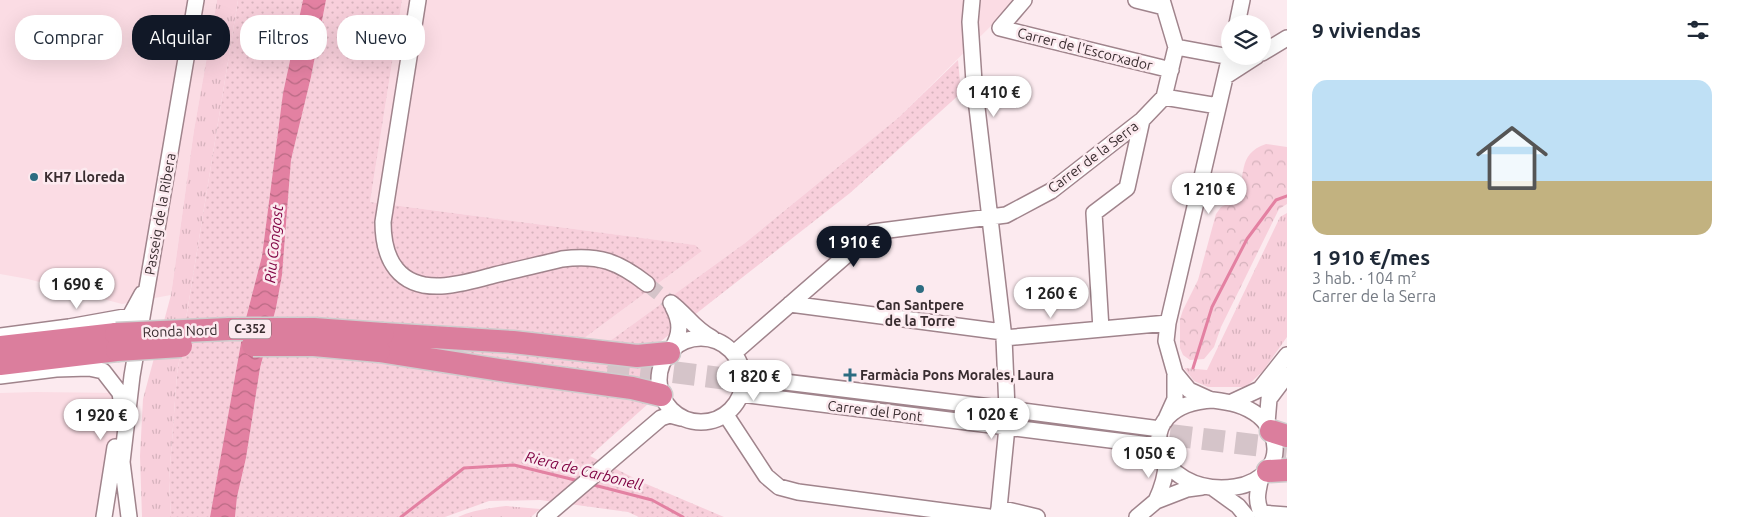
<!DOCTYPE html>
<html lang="es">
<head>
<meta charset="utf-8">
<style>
  body { margin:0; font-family:Ubuntu,sans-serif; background:#f6f6f7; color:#1f2937; height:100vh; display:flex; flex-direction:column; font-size:19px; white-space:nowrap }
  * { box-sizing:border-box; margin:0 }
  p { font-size:16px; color:#747a83 }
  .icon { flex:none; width:28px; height:28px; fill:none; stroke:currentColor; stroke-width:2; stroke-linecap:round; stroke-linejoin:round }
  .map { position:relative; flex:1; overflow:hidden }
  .side { display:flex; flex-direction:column; background:#fff; width:450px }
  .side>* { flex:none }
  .hud { position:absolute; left:15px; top:15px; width:475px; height:45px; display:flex; gap:10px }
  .fabs { position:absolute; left:1221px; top:15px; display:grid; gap:10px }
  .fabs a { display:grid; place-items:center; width:50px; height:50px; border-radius:50%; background:#fff; box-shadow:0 5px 20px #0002; font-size:25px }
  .price { position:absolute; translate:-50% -42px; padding:0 11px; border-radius:18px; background:#fff; color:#222; font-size:16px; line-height:32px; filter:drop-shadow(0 1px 2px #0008) }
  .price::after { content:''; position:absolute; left:50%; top:30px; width:15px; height:11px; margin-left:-8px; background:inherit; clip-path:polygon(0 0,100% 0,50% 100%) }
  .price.selected { background:#111827; color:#fff }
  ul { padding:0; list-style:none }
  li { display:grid; align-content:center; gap:10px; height:265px; padding:0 25px }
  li+li { border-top:1px solid #e0e1e3 }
  li span { display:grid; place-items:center; height:155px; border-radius:15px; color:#555 }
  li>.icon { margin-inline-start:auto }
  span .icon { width:90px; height:90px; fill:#fffc; stroke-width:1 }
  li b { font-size:21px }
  h2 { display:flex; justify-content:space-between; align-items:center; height:60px; padding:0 25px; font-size:21px }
  .pill { padding:0 18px; border-radius:20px; background:#fff; box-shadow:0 5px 20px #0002; font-size:18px; line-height:45px }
  .pill.selected { background:#111827; color:#fff }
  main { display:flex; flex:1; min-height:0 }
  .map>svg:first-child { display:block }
  .built { fill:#fbdce4 }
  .grass { fill:url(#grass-dots) }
  .forest { fill:url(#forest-crowns) }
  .park { fill:url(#park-tufts) }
  .water { fill:url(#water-waves) }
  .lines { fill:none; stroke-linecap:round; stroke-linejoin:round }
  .stream { stroke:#e381a2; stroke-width:3 }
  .minor-tunnel { stroke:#d5c4c9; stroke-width:15; stroke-dasharray:15 8; stroke-linecap:butt }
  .highway-tunnel { stroke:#d5c4c9; stroke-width:22; stroke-dasharray:22 11; stroke-linecap:butt }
  .minor-casing { stroke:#a0848c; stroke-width:18 }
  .highway-casing { stroke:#cfcccd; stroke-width:25 }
  .minor { stroke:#fff; stroke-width:15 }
  .highway { stroke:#db7e9d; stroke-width:22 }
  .highway-bridge-casing { stroke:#cfcccd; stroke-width:25; stroke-linecap:butt }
  .highway-bridge { stroke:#db7e9d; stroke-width:22 }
  .poi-dot { fill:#2c6c81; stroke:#fceaef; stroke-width:2 }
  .labels { text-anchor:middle; stroke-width:5; stroke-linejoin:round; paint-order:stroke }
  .shield { fill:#fceaef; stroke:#736569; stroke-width:1 }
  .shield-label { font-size:12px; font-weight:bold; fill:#382c2f }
  .street-label { font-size:14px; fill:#382c2f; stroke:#fceaef }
  .poi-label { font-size:14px; font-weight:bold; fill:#382c2f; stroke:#fceaef; text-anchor:start }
  .water-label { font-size:15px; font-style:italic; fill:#7f0242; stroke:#fceaef }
</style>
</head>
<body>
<main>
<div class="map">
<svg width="1287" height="517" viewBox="0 0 1287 517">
  <defs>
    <pattern id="grass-dots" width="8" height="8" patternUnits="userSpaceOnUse" patternTransform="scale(1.25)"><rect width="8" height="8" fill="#f8cfdb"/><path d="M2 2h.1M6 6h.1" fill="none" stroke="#d5b2bc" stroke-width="1.8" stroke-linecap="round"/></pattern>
    <pattern id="forest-crowns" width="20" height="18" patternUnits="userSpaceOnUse" patternTransform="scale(1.25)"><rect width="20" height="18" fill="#f8cfdb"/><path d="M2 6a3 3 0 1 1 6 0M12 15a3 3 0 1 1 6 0" fill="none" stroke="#d5b2bc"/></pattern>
    <pattern id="park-tufts" width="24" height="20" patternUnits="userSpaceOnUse" patternTransform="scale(1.25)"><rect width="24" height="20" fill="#f8cfdb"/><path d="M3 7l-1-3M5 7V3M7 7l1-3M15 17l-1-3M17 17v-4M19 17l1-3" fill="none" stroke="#d5b2bc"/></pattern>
    <pattern id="water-waves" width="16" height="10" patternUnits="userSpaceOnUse" patternTransform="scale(1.25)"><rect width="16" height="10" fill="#e381a2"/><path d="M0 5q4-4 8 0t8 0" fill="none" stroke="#b96a84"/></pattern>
  </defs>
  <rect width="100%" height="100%" fill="#fceaef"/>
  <path class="built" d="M 0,0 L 217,0 L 194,130 L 171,295 L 122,304 L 28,279 L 0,274 Z
    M 402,0 L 1014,0 L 996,21 L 898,118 L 745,243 L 603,346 L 583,339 L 702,251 L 694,245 L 370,202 Z
    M 36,392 L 120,393 L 118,427 L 103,517 L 0,517 L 0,393 Z"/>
  <path class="grass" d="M 238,0 L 303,0 L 283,93 L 262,256 L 244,326 L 210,517 L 171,517 L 169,480 L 177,374 Z
    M 326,0 L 402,0 L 370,202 L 695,245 L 702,251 L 583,339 L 603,346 L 745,243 L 898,118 L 958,60 L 961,93 L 850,193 L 656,345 L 649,403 L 590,456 L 644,483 L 724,517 L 639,517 L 628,512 L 540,500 L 489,501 L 445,517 L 235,517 L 237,497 L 246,458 L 260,368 L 276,308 L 282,275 L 291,160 L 311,77 Z"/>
  <path class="forest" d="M 1266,144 L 1287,147 L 1287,204 L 1279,209 L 1221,327 L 1214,347 L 1204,359 L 1190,360 L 1183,355 L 1180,348 L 1180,319 L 1183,310 L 1198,280 L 1216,214 L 1221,207 L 1236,200 C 1247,177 1236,154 1266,144 Z"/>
  <path class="park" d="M 217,0 L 238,0 L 177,374 L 169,480 L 171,517 L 142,517 L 140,456 L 143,399 L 171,295 L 194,130 Z
    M 1287,213 L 1287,337 L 1263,371 L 1246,387 L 1208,387 L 1194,381 L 1184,368 L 1207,370 L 1280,217 Z
    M 506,506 L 540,509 L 531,517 L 458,517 C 473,510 490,508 506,506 Z"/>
  <path class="water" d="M 303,0 L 326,0 L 311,77 L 291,160 L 282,275 L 276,308 L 260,368 L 246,458 L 237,497 L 235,517 L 210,517 L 244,326 L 262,256 L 283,93 Z"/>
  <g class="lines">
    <path class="stream" d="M 1193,368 L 1212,307 L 1247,239 L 1276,200 L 1287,196
      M 590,484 L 652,500 L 683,517
      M 401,517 L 464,468 L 514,465 L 579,481"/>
    <path class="minor-tunnel" d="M 647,284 L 671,303"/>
    <path class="highway-tunnel" d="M 608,364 L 768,384
      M 1137,431 L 1287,449"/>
    <defs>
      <path id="minor" d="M 418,0 L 383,222 C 383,260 399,288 441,286 C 458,285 475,280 491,276 C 514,270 538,265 562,259 C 599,254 619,262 647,284
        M 972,0 L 970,22 L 974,82 L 1004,338 L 1007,409
        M 1024,0 L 1000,28 L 1171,70
        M 1136,0 L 1164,7
        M 1162,0 L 1176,47
        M 1237,24 L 1242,0
        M 1262,53 L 1287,38
        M 1226,76 L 1257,56
        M 1164,97 L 1218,106
        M 671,303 C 686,314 695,330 712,338
        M 790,304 L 1003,332
        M 1101,329 L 1094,213 L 1127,188 L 1142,120
        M 0,336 L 69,327 L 130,316 L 142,294
        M659 380a42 42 0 1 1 84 0a42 42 0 1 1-84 0Z
        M 1004,338 L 1168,323
        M 672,349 C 681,334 681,322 673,307
        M 734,353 L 873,232 L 1006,215 L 1051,191 L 1142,120 L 1164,97 L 1176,47 L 1230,57
        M 1175,373 L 1189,390 L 1211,400
        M 0,376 L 56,369 L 89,368 L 103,371 L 120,393 L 123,413
        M 744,377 L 1007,409 L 1160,429
        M 741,394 L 1158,446
        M 1213,400 C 1230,402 1245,405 1259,416 C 1265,421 1269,427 1272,434 C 1283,462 1262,483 1235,487 C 1154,498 1124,405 1213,400 Z
        M 1232,402 L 1260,389 L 1287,355
        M 726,415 L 766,476 L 779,487 L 798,492 L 989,517
        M 1165,421 L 1175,399 L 1175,373 L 1166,341 L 1168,323 L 1230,56
        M 1267,423 L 1269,399 L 1287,375
        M 1261,477 C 1257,494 1255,501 1263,517
        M 1213,488 L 1238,506 L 1247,517
        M 1156,501 C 1162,488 1166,477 1166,463
        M 999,508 L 1037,517
        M 1261,513 L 1287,515
        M 104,517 L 115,447
        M 129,517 L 122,462 L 132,376 L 196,0
        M 545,517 L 661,418 L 670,415 L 681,418
        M 997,517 L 999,508 L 1007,427
        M 1137,517 L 1156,501 L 1187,489 L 1202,487"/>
      <path id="highway" d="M 383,334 L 513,342 L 637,356 L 669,353
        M 0,347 L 116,334
        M 379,351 L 500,370 L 632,388 L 661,395
        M 0,364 L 117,350
        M 1271,431 L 1287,436
        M 1268,471 L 1287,470"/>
    </defs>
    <use href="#minor" class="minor-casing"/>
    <use href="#highway" class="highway-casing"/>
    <use href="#minor" class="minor"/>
    <use href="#highway" class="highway"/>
    <defs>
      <path id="highway-bridge" d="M 116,334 L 229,329 L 314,329 L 383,334
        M 253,345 L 314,345 L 379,351
        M 117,350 L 181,346"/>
    </defs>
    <use href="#highway-bridge" class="highway-bridge-casing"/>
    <use href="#highway-bridge" class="highway-bridge"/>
  </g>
  <g class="poi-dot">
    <circle cx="34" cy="177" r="5"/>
    <circle cx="920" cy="289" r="5"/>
    <path d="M847.5 367.5h5v5h5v5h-5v5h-5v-5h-5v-5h5z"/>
  </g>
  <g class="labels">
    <rect class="shield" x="229" y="319.5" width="42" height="19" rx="4"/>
    <g class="shield-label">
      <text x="250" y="333">C-352</text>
    </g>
    <g class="street-label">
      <text transform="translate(1085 49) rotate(14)" y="5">Carrer de l'Escorxador</text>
      <text transform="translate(1093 157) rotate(-37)" y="5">Carrer de la Serra</text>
      <text transform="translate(160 214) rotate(-80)" y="5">Passeig de la Ribera</text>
      <text transform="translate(180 331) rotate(-2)" y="5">Ronda Nord</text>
      <text transform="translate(875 411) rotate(7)" y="5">Carrer del Pont</text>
    </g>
    <g class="poi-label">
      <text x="44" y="182">KH7 Lloreda</text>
      <text x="920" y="310" text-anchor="middle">Can Santpere<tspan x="920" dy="16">de la Torre</tspan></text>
      <text x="860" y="380">Farmàcia Pons Morales, Laura</text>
    </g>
    <g class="water-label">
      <text transform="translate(274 244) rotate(-84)" y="5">Riu Congost</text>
      <text transform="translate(584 471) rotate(14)" y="5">Riera de Carbonell</text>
    </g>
  </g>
</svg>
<div class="fabs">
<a><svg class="icon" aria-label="layers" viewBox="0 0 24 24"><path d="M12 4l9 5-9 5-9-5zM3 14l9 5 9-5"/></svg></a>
</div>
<b class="price" style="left:994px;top:118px">1 410 €</b>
<b class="price" style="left:1209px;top:215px">1 210 €</b>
<b class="price selected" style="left:854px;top:268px">1 910 €</b>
<b class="price" style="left:77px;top:310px">1 690 €</b>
<b class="price" style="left:1051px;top:319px">1 260 €</b>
<b class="price" style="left:754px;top:402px">1 820 €</b>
<b class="price" style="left:992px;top:440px">1 020 €</b>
<b class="price" style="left:101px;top:441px">1 920 €</b>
<b class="price" style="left:1149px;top:479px">1 050 €</b>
<div class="hud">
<a class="pill">Comprar</a>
<a class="pill selected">Alquilar</a>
<a class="pill">Filtros</a>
<a class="pill">Nuevo</a>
</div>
</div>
<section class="side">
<h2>9 viviendas<svg class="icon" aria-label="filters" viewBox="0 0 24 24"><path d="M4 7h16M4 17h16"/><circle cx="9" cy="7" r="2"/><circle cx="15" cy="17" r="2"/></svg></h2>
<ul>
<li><span style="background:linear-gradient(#bfe0f5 65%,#c2b280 0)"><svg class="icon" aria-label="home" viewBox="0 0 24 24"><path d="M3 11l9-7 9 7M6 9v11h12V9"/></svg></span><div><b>1 910 €/mes</b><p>3 hab. · 104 m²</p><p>Carrer de la Serra</p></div></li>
</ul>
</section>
</main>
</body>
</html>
